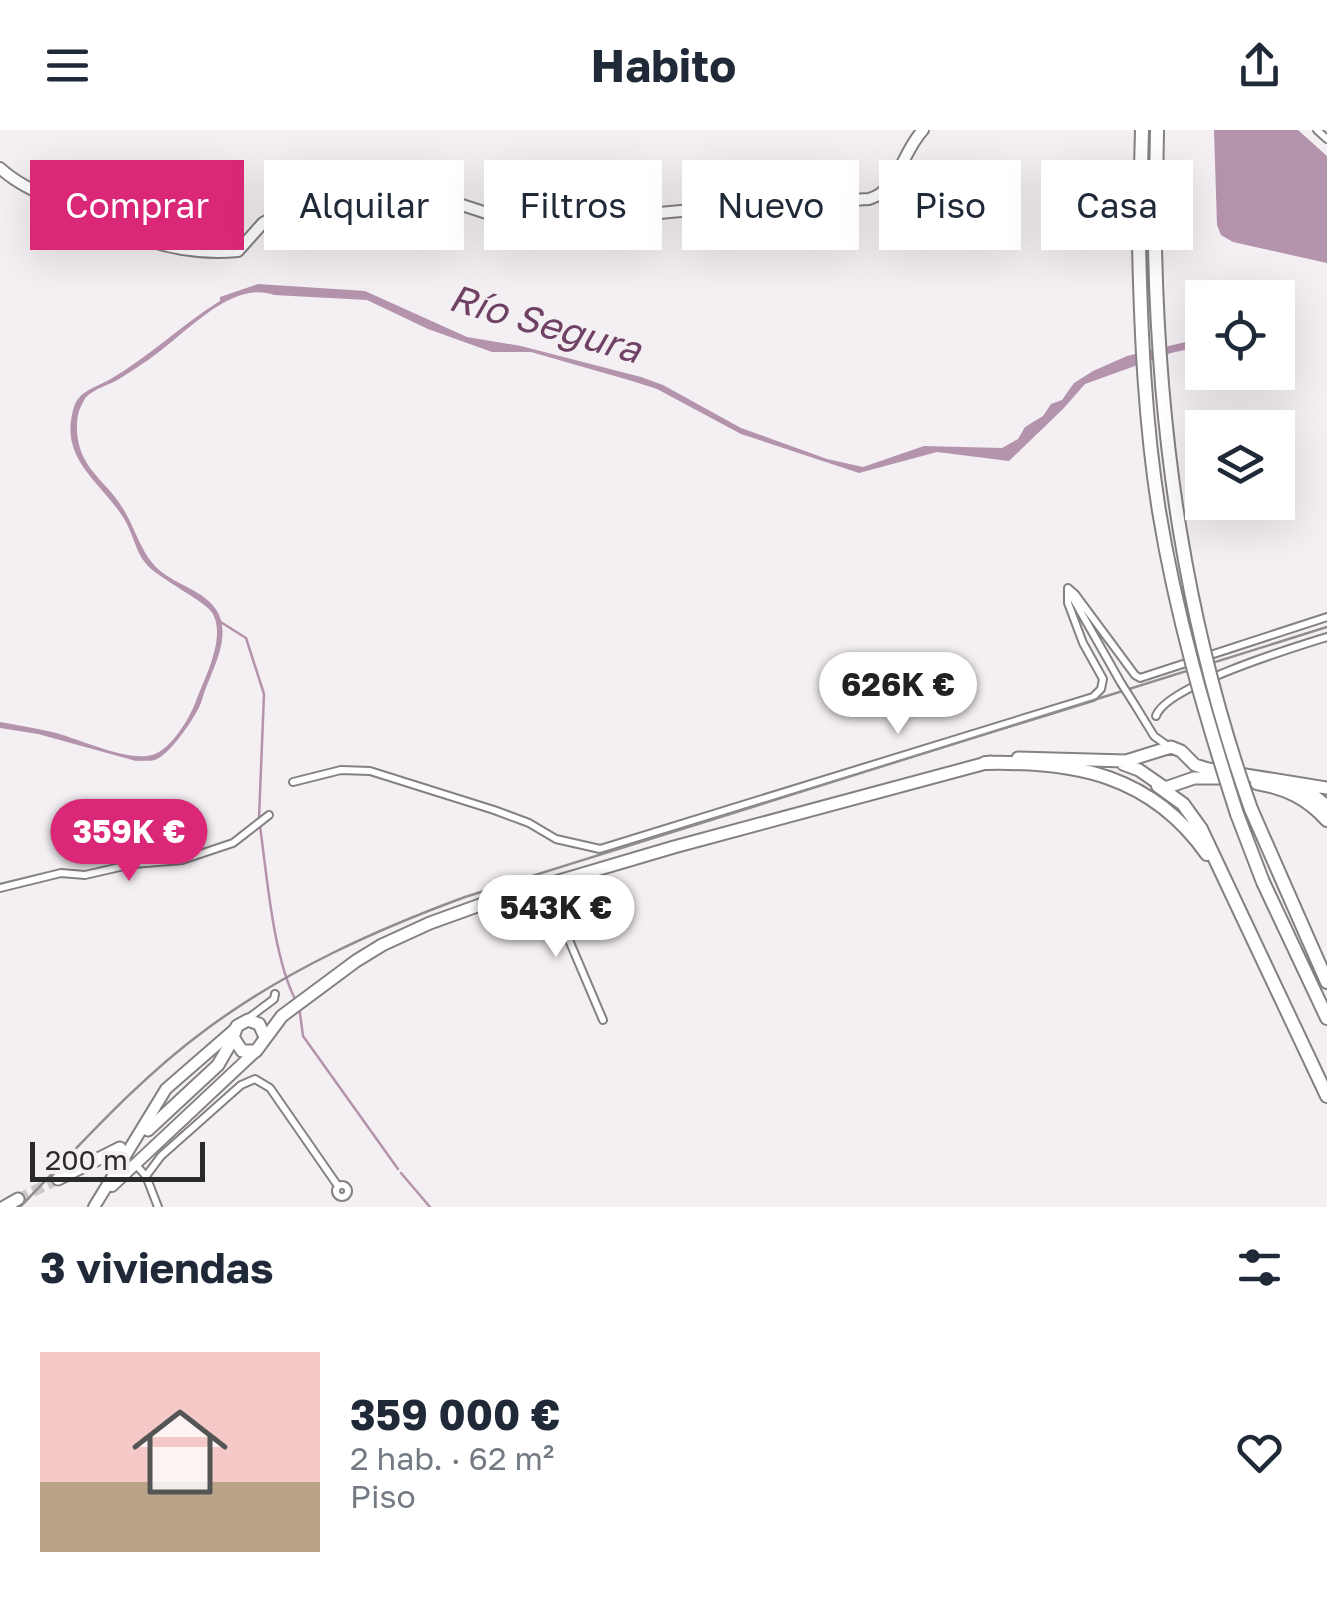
<!DOCTYPE html>
<html lang="es">
<head>
<meta charset="utf-8">
<style>
  body { margin:0; font-family:"Golos Text",sans-serif; background:#f2f2f3; color:#1f2937; height:100vh; display:flex; flex-direction:column; font-size:38px; white-space:nowrap }
  * { box-sizing:border-box; margin:0 }
  p { font-size:32px; color:#747a83 }
  .icon { flex:none; width:55px; height:55px; fill:none; stroke:currentColor; stroke-width:2; stroke-linecap:round; stroke-linejoin:round }
  .map { position:relative; height:1077px; overflow:hidden }
  .panel { display:flex; flex-direction:column; background:#fff; flex:1 }
  .panel>* { flex:none }
  .hud { position:absolute; left:30px; top:30px; width:1268px; height:90px; display:flex; gap:20px }
  .fabs { position:absolute; left:1185px; top:150px; display:grid; gap:20px }
  .fabs a { display:grid; place-items:center; width:110px; height:110px; border-radius:0px; background:#fff; box-shadow:0 10px 40px #0002; font-size:50px }
  .scale { position:absolute; left:30px; bottom:25px; width:175px; box-sizing:border-box; padding-left:10px; border:5px solid #2b2a2b; border-top:0; font-size:28px; line-height:35px; white-space:nowrap; color:#2b2a2b; -webkit-text-stroke:8px #f4eff3; paint-order:stroke }
  .price { position:absolute; translate:-50% -85px; padding:0 22px; border-radius:35px; background:#fff; color:#222; font-size:32px; line-height:65px; filter:drop-shadow(0 2px 5px #0008) }
  .price::after { content:''; position:absolute; left:50%; top:60px; width:30px; height:22px; margin-left:-15px; background:inherit; clip-path:polygon(0 0,100% 0,50% 100%) }
  .price.selected { background:#db2777; color:#fff }
  ul { padding:0; list-style:none }
  li { display:flex; align-items:center; gap:30px; height:250px; padding:0 40px }
  li span { display:grid; place-items:center; flex:none; width:280px; height:200px; border-radius:0px; color:#555 }
  li>.icon { margin-inline-start:auto }
  span .icon { width:120px; height:120px; fill:#fffc; stroke-width:1 }
  li b { font-size:42px }
  h2 { display:flex; justify-content:space-between; align-items:center; height:120px; padding:0 40px; font-size:42px }
  .pill { padding:0 35px; border-radius:0px; background:#fff; box-shadow:0 10px 40px #0002; font-size:35px; line-height:90px }
  .pill.selected { background:#db2777; color:#fff }
  header { display:flex; justify-content:space-between; align-items:center; height:130px; padding:0 40px; background:#fff; font-size:45px; font-weight:700 }
  .map>svg:first-child { display:block }
  .water { fill:#b493ac }
  .lines { fill:none; stroke-linecap:round; stroke-linejoin:round }
  .stream { stroke:#b493ac; stroke-width:2.5 }
  .trunk-tunnel { stroke:#ccc8cb; stroke-width:11; stroke-dasharray:11 5.5; stroke-linecap:butt }
  .minor-casing { stroke:#848083; stroke-width:10 }
  .secondary-casing { stroke:#848083; stroke-width:14 }
  .primary-casing { stroke:#848083; stroke-width:14 }
  .trunk-casing { stroke:#848083; stroke-width:15 }
  .motorway-casing { stroke:#848083; stroke-width:16 }
  .minor { stroke:#fff; stroke-width:6 }
  .secondary { stroke:#fff; stroke-width:10 }
  .primary { stroke:#fff; stroke-width:10 }
  .trunk { stroke:#fff; stroke-width:11 }
  .motorway { stroke:#fff; stroke-width:12 }
  .rail { stroke:#908d8f; stroke-width:2.5 }
  .minor-bridge-casing { stroke:#848083; stroke-width:10; stroke-linecap:butt }
  .motorway-bridge-casing { stroke:#848083; stroke-width:16; stroke-linecap:butt }
  .minor-bridge { stroke:#fff; stroke-width:6 }
  .motorway-bridge { stroke:#fff; stroke-width:12 }
  .labels { text-anchor:middle; stroke-width:8; stroke-linejoin:round; paint-order:stroke }
  .water-label { font-size:38px; font-style:italic; fill:#6f4165; stroke:#f4eff3 }
</style>
</head>
<body>
<header><svg class="icon" aria-label="menu" viewBox="0 0 24 24"><path d="M4 6h16M4 12h16M4 18h16"/></svg>Habito<svg class="icon" aria-label="share" viewBox="0 0 24 24"><path d="M12 15V3M7 8l5-5 5 5M5 13v7h14v-7"/></svg></header>
<div class="map">
<svg width="1327" height="1077" viewBox="0 0 1327 1077">
  <rect width="100%" height="100%" fill="#f4eff3"/>
  <path class="water" d="M 1214,0 L 1298,0 L 1327,26 L 1327,133 L 1233,112 L 1221,105 L 1217,95 Z
    M 258,154 L 365,161 L 467,207 L 521,216 L 641,247 L 663,255 L 741,298 L 827,329 L 863,337 L 924,316 L 1002,318 L 1018,309 L 1025,297 L 1043,286 L 1051,274 L 1062,270 L 1074,253 L 1093,241 L 1127,226 L 1202,208 L 1202,216 L 1171,223 L 1085,254 L 1063,279 L 1009,331 L 937,322 L 859,343 L 741,304 L 657,259 L 632,251 L 531,222 L 492,222 L 428,199 L 367,170 L 274,165 C 239,152 201,188 175,209 C 157,224 139,237 119,249 C 109,255 94,259 86,267 C 84,270 80,278 79,281 C 75,295 77,313 83,326 C 91,344 109,357 120,374 C 135,395 139,421 158,439 C 178,457 213,462 221,490 C 228,517 209,545 202,570 C 198,584 171,623 157,629 C 151,632 143,630 136,631 L 38,604 L 0,598 L 0,592 C 17,595 35,598 52,602 C 78,608 131,634 155,624 C 172,617 190,588 196,571 C 204,549 226,509 213,484 C 207,472 161,450 147,435 C 135,422 133,402 123,387 C 99,350 58,328 74,277 C 79,261 96,257 109,250 C 149,227 181,195 220,171 L 220,167 Z"/>
  <g class="lines">
    <path class="stream" d="M 219,491 L 246,508 L 264,564 L 259,688
      M 260,696 C 267,746 273,825 295,869
      M 299,876 L 303,906 L 398,1039
      M 401,1043 L 430,1077"/>
    <path class="trunk-tunnel" d="M 18,1069 L 58,1049"/>
    <defs>
      <path id="minor" d="M 1317,0 L 1327,9
        M 1070,463 L 1121,553
        M 1135,575 L 1154,606 L 1168,616
        M 1156,586 C 1166,556 1295,517 1327,507
        M 293,652 L 341,640 L 370,641 L 494,680 L 529,693 L 556,709 L 600,719 L 1093,567 L 1101,559 L 1103,549 L 1083,513 L 1068,473 L 1068,458 L 1075,464 L 1135,545 L 1140,548 L 1327,487
        M 546,756 L 603,890
        M 0,758 L 61,743 L 85,745 L 133,734 L 182,730 L 233,713 L 269,685
        M 246,890 L 274,869 L 275,864
        M 136,1035 L 146,1046 L 158,1077
        M 146,1046 L 161,1026 L 241,955 L 255,949 L 270,958 L 338,1056
        M336 1061a6 6 0 1 1 12 0a6 6 0 1 1-12 0Z"/>
      <path id="secondary" d="M 0,38 C 17,54 39,63 60,73 C 117,101 174,128 238,121 L 263,93 L 276,86 L 362,85 L 408,99 L 421,98 L 447,79 L 462,75 L 508,90 L 562,92 L 735,76 L 869,69 C 898,61 902,22 923,0"/>
      <path id="primary" d="M 112,1056 L 256,921
        M 94,1077 L 166,959 L 235,899"/>
      <path id="trunk" d="M 1018,628 L 1126,631 L 1171,617 L 1181,621 L 1195,635 L 1208,639 L 1327,658
        M 1123,634 L 1139,640 L 1165,658 L 1194,648 L 1219,648
        M 1297,658 L 1311,663 L 1327,676
        M 265,907 L 259,894 L 248,890 L 237,896 L 233,907 L 242,921 L 256,921 L 282,886 L 356,831 L 382,815 L 430,793 L 491,771 L 674,717 L 990,632
        M 148,1000 L 218,935 L 233,909
        M 58,1049 L 120,1018
        M 4,1077 L 18,1069"/>
      <path id="motorway" d="M 1139,114 L 1142,0
        M 1155,117 L 1157,0
        M 985,633 C 1076,631 1151,645 1207,724
        M 1257,653 C 1286,658 1307,668 1327,690
        M 1158,656 L 1183,674 L 1201,699 L 1327,966
        M 1251,679 L 1327,852
        M 1237,684 L 1263,752 L 1327,888"/>
    </defs>
    <use href="#minor" class="minor-casing"/>
    <use href="#secondary" class="secondary-casing"/>
    <use href="#primary" class="primary-casing"/>
    <use href="#trunk" class="trunk-casing"/>
    <use href="#motorway" class="motorway-casing"/>
    <use href="#minor" class="minor"/>
    <use href="#secondary" class="secondary"/>
    <use href="#primary" class="primary"/>
    <use href="#trunk" class="trunk"/>
    <use href="#motorway" class="motorway"/>
    <path class="rail" d="M 20,1077 C 80,1015 138,949 208,898 C 287,840 373,801 465,767 L 1327,497"/>
    <defs>
      <path id="minor-bridge" d="M 1121,553 L 1135,575"/>
      <path id="motorway-bridge" d="M 1139,114 C 1141,204 1145,293 1159,381 C 1176,485 1205,585 1237,684
        M 1155,117 C 1159,311 1186,496 1251,679"/>
    </defs>
    <use href="#minor-bridge" class="minor-bridge-casing"/>
    <use href="#motorway-bridge" class="motorway-bridge-casing"/>
    <use href="#minor-bridge" class="minor-bridge"/>
    <use href="#motorway-bridge" class="motorway-bridge"/>
  </g>
  <g class="labels">
    <g class="water-label">
      <text transform="translate(545 194) rotate(16)" y="13">Río Segura</text>
    </g>
  </g>
</svg>
<div class="fabs">
<a><svg class="icon" aria-label="locate" viewBox="0 0 24 24"><circle cx="12" cy="12" r="6"/><path d="M12 2v4M12 18v4M2 12h4M18 12h4"/></svg></a>
<a><svg class="icon" aria-label="layers" viewBox="0 0 24 24"><path d="M12 4l9 5-9 5-9-5zM3 14l9 5 9-5"/></svg></a>
</div>
<div class="scale">200 m</div>
<b class="price" style="left:898px;top:607px">626K €</b>
<b class="price selected" style="left:129px;top:754px">359K €</b>
<b class="price" style="left:556px;top:830px">543K €</b>
<div class="hud">
<a class="pill selected">Comprar</a>
<a class="pill">Alquilar</a>
<a class="pill">Filtros</a>
<a class="pill">Nuevo</a>
<a class="pill">Piso</a>
<a class="pill">Casa</a>
</div>
</div>
<section class="panel">
<h2>3 viviendas<svg class="icon" aria-label="filters" viewBox="0 0 24 24"><path d="M4 7h16M4 17h16"/><circle cx="9" cy="7" r="2"/><circle cx="15" cy="17" r="2"/></svg></h2>
<ul>
<li><span style="background:linear-gradient(#f6c9c9 65%,#b9a48a 0)"><svg class="icon" aria-label="home" viewBox="0 0 24 24"><path d="M3 11l9-7 9 7M6 9v11h12V9"/></svg></span><div><b>359 000 €</b><p>2 hab. · 62 m²</p><p>Piso</p></div><svg class="icon" aria-label="heart" viewBox="0 0 24 24"><path d="M12 20l-8-8c-3-5 5-10 8-4 3-6 11-1 8 4z"/></svg></li>
</ul>
</section>
</body>
</html>
